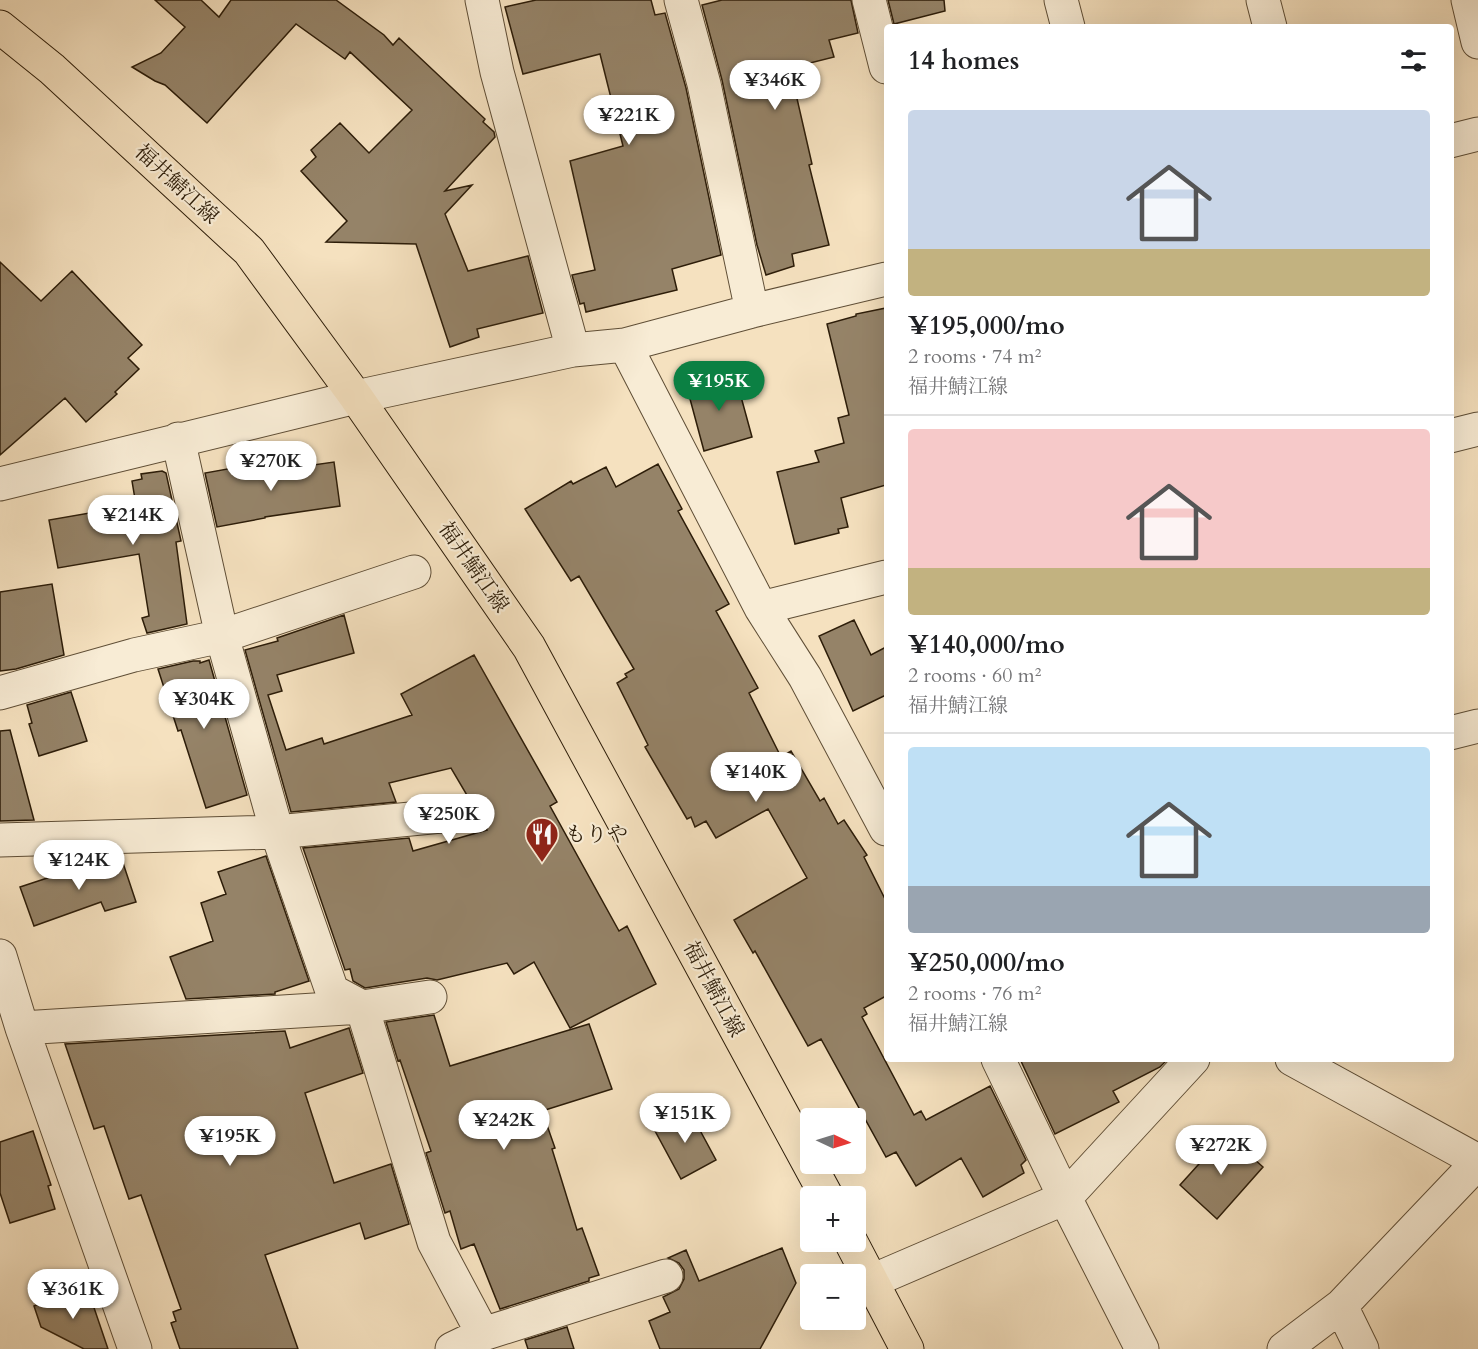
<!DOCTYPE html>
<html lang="en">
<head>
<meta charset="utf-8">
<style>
  body { margin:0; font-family:Cardo,"Noto Serif JP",serif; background:#f6f6f6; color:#202124; height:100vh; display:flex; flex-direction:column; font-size:22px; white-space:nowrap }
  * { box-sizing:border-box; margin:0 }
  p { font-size:20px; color:#757577 }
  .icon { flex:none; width:33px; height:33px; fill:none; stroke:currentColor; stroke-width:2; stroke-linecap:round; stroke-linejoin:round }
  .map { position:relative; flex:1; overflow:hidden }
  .side { position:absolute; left:884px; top:24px; width:570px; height:1038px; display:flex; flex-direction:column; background:#fff; border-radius:6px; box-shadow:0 6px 24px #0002 }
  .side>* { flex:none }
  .needle { width:39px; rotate:94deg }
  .tools { position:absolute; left:800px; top:1108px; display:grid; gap:12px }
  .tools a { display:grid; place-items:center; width:66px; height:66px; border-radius:6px; background:#fff; box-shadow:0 6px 24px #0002; font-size:30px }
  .price { position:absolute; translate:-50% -51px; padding:0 14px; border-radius:21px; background:#fff; color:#222; font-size:20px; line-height:39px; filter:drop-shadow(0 2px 3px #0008) }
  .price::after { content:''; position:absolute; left:50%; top:36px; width:18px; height:14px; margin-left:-9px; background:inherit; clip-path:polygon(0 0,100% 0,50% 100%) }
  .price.current { background:#0b8043; color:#fff }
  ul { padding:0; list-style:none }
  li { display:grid; align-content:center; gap:12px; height:318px; padding:0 24px }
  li+li { border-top:2px solid #e0e0e0 }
  li span { display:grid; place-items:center; height:186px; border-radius:6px; color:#555 }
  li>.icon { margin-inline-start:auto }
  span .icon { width:108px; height:108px; fill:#fffc; stroke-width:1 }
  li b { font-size:26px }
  h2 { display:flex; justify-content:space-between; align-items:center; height:72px; padding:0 24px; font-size:26px }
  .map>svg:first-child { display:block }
  .building { fill:#958368; stroke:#2d1d09; stroke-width:1.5 }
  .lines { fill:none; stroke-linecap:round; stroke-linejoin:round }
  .minor-casing { stroke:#5f4e36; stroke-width:35 }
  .major-casing { stroke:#2d1d09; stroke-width:35 }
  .minor { stroke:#f8ecd5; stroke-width:33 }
  .major { stroke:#f5e1bf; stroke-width:33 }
  .labels { text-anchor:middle; stroke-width:4.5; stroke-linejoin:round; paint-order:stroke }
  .street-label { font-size:21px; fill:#2d1d09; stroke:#f8ecd5 }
  .poi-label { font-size:21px; fill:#2d1d09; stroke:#f8ecd5; text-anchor:start }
</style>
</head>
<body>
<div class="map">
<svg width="1478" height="1349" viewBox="0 0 1478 1349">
  <rect width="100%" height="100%" fill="#f5e1bf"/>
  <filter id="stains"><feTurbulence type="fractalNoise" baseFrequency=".00333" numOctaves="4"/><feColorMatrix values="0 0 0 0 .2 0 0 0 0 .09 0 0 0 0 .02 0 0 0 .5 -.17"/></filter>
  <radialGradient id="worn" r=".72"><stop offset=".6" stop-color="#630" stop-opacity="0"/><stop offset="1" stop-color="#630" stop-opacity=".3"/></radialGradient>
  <path class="building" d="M 155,0 L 201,0 L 219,17 L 231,0 L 336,0 L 384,35 L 393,45 L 399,38 L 485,119 L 483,122 L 494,132 L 495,137 L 445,191 L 472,185 L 445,214 L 468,271 L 528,256 L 543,313 L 477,329 L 479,337 L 450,347 L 416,244 L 326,242 L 347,221 L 301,171 L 316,157 L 311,150 L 340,123 L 369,153 L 412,110 L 350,52 L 345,59 L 296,24 L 207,123 L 165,85 L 155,81 L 132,67 L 161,53 L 185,27 Z
    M 536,0 L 651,0 L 655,15 L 665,13 L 686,88 L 721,255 L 672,269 L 677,290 L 586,312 L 584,303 L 580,304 L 572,275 L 595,270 L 570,161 L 623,146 L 600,54 L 523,74 L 505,7 Z
    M 722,0 L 851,0 L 858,33 L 829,40 L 834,57 L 790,68 L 812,164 L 809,165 L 829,245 L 792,254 L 794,266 L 766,275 L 757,245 L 722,80 L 702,5 Z
    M 888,0 L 944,0 L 945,11 L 894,24 Z
    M 0,262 L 41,301 L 72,271 L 142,345 L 128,358 L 139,369 L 115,392 L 117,394 L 86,422 L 65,398 L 0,455 Z
    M 886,308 L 886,485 L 841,498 L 848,527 L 838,529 L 839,533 L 795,544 L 777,472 L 819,462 L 815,451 L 844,443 L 838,418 L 849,415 L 827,324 L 856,316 L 856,314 Z
    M 723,374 L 726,385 L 737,382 L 752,437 L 704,451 L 686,384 Z
    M 334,462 L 340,506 L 265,517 L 265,518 L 217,527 L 205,473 L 255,464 L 257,473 Z
    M 658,464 L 682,509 L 678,511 L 729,604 L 716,611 L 758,688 L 749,693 L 781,757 L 791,751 L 820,801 L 824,798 L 838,824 L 844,820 L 867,855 L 864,857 L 886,901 L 886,996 L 864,1008 L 867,1014 L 862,1017 L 914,1115 L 921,1111 L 926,1120 L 990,1086 L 1026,1160 L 1021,1165 L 1024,1173 L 983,1197 L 961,1158 L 916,1186 L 896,1152 L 886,1157 L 821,1039 L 808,1046 L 755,951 L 753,953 L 734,920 L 807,878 L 768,809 L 716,838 L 706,821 L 695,827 L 691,817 L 687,819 L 645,747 L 648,745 L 617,683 L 627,677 L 625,674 L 634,669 L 579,576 L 571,581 L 525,509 L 571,481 L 573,484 L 606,467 L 616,487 Z
    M 162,471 L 166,473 L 181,541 L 176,542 L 187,624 L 147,633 L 142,618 L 149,616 L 139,554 L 58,568 L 49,520 L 136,505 L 132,481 L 142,479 L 141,474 Z
    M 52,584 L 64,655 L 16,669 L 0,671 L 0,592 Z
    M 344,615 L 354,653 L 277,675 L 282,691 L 268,695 L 286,750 L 322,738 L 324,744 L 412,715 L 401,694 L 474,655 L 557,802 L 550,806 L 619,931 L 627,926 L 656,984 L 570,1028 L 534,962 L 514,974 L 507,963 L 437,980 L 427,978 L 365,988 L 353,981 L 350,969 L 345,970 L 303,848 L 409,838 L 413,851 L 487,830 L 480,817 L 481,812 L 478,804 L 468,797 L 451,768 L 389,783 L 396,802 L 291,812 L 245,650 L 278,641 L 277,638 Z
    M 854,620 L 871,655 L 886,647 L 886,695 L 853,711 L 819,636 Z
    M 209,660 L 247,795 L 206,808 L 181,730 L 178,731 L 158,669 L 193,661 L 200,661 L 200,663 Z
    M 71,692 L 87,741 L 39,756 L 29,724 L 32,723 L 27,705 Z
    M 10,730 L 34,820 L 0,821 L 0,731 Z
    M 266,856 L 309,981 L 275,992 L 275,994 L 186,999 L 170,957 L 213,941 L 201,903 L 226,894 L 218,872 Z
    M 105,859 L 107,865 L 122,860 L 136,902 L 105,911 L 101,902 L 34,926 L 20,887 Z
    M 434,1015 L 450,1066 L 589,1024 L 612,1089 L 542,1111 L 555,1148 L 552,1149 L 577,1230 L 582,1228 L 599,1275 L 589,1278 L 589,1281 L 500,1309 L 474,1244 L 461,1249 L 450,1211 L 445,1213 L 426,1153 L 431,1151 L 400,1060 L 398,1061 L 386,1022 Z
    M 349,1028 L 363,1073 L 305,1093 L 334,1183 L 391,1164 L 409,1224 L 365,1239 L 360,1223 L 265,1255 L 298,1349 L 180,1349 L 171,1323 L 176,1321 L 173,1312 L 181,1309 L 141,1195 L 129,1199 L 104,1126 L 94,1129 L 65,1044 L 285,1031 L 290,1048 Z
    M 1020,1059 L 1168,1059 L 1160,1067 L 1113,1091 L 1119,1102 L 1055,1134 Z
    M 689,1110 L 716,1160 L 681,1179 L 654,1129 Z
    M 33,1131 L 51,1185 L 48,1186 L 55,1209 L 10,1223 L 0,1193 L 0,1142 Z
    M 1226,1134 L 1263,1167 L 1217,1219 L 1180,1185 Z
    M 782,1248 L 796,1283 L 760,1349 L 660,1349 L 649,1321 L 670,1312 L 663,1297 L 679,1289 L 684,1279 L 684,1270 L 679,1263 L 668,1258 L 686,1250 L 699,1281 Z
    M 87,1287 L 108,1349 L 84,1349 L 41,1327 L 34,1306 Z
    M 567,1327 L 574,1349 L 528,1349 L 525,1340 Z"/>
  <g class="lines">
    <defs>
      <path id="minor" d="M 482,0 L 497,72 L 573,350
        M 681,0 L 704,84 L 752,311
        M 869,0 L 886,67
        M 1061,0 L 1068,27
        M 1263,0 L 1270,27
        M 1468,0 L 1478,42
        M 1450,141 L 1478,134
        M 625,345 L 761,608 L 805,677 L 886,829
        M 1450,436 L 1478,429
        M 178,439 L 222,636 L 277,832 L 332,991 L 362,1007 L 434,1242 L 483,1334
        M 0,484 L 356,397 L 573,350 L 625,345 L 752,311 L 886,279
        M 761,608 L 886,577
        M 0,693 L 134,655 L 222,636 L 414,572
        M 1450,733 L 1478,726
        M 0,840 L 277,832 L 462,814
        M 0,956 L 22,1028 L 135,1349
        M 22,1028 L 362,1007 L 430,997
        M 998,1059 L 1065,1198 L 1142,1349
        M 1292,1059 L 1478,1161
        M 872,1281 L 1065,1198 L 1193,1059
        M 1341,1306 L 1362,1349
        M 452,1349 L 483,1334 L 666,1276
        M 1284,1349 L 1341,1306 L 1478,1162"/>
      <path id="major" d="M 0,27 L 52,69 L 249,251 L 356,397 L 529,647 L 827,1197
        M 851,1242 L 907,1349"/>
    </defs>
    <use href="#minor" class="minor-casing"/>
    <use href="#major" class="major-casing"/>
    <use href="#minor" class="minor"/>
    <use href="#major" class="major"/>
  </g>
  <defs>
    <symbol id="restaurant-pin" viewBox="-11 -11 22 30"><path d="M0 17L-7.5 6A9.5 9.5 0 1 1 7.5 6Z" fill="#8f2418" stroke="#f8ecd5"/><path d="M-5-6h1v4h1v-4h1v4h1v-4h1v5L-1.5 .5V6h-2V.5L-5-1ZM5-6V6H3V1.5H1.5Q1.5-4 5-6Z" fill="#fff"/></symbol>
  </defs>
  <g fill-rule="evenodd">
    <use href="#restaurant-pin" x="523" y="815" width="38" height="52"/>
  </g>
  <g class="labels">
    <g class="street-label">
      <text transform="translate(177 184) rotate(43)" y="7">福井鯖江線</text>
      <text transform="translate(474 567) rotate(55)" y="7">福井鯖江線</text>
      <text transform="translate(714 989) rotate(62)" y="7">福井鯖江線</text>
    </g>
    <g class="poi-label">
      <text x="565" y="841">もりや</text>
    </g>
  </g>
  <rect width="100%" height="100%" filter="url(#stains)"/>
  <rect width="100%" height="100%" fill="url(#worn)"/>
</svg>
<div class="tools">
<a><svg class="needle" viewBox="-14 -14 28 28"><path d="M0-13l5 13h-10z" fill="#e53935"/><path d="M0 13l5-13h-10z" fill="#757577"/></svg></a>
<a>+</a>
<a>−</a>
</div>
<b class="price" style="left:775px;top:111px">¥346K</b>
<b class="price" style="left:629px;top:146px">¥221K</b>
<b class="price current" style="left:719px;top:412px">¥195K</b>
<b class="price" style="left:271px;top:492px">¥270K</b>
<b class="price" style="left:133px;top:546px">¥214K</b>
<b class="price" style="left:204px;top:730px">¥304K</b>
<b class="price" style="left:756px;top:803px">¥140K</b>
<b class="price" style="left:449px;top:845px">¥250K</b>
<b class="price" style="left:79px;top:891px">¥124K</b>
<b class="price" style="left:685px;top:1144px">¥151K</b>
<b class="price" style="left:504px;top:1151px">¥242K</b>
<b class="price" style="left:230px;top:1167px">¥195K</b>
<b class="price" style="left:1221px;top:1176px">¥272K</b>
<b class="price" style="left:73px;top:1320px">¥361K</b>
<section class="side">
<h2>14 homes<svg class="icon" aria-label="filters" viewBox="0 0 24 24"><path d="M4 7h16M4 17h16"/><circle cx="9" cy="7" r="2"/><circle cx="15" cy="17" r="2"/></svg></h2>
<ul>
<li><span style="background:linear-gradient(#c9d6e8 75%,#c2b280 0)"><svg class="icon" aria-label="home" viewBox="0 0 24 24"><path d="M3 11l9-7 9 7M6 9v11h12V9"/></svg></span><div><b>¥195,000/mo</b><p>2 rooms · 74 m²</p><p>福井鯖江線</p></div></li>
<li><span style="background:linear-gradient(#f6c9c9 75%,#c2b280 0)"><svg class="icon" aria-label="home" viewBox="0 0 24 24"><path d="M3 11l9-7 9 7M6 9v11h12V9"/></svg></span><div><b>¥140,000/mo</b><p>2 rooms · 60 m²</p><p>福井鯖江線</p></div></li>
<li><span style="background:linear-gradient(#bfe0f5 75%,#9aa5b1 0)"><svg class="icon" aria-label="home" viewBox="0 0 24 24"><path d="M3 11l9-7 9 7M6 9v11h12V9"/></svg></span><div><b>¥250,000/mo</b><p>2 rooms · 76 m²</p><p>福井鯖江線</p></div></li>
</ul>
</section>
</div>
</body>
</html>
